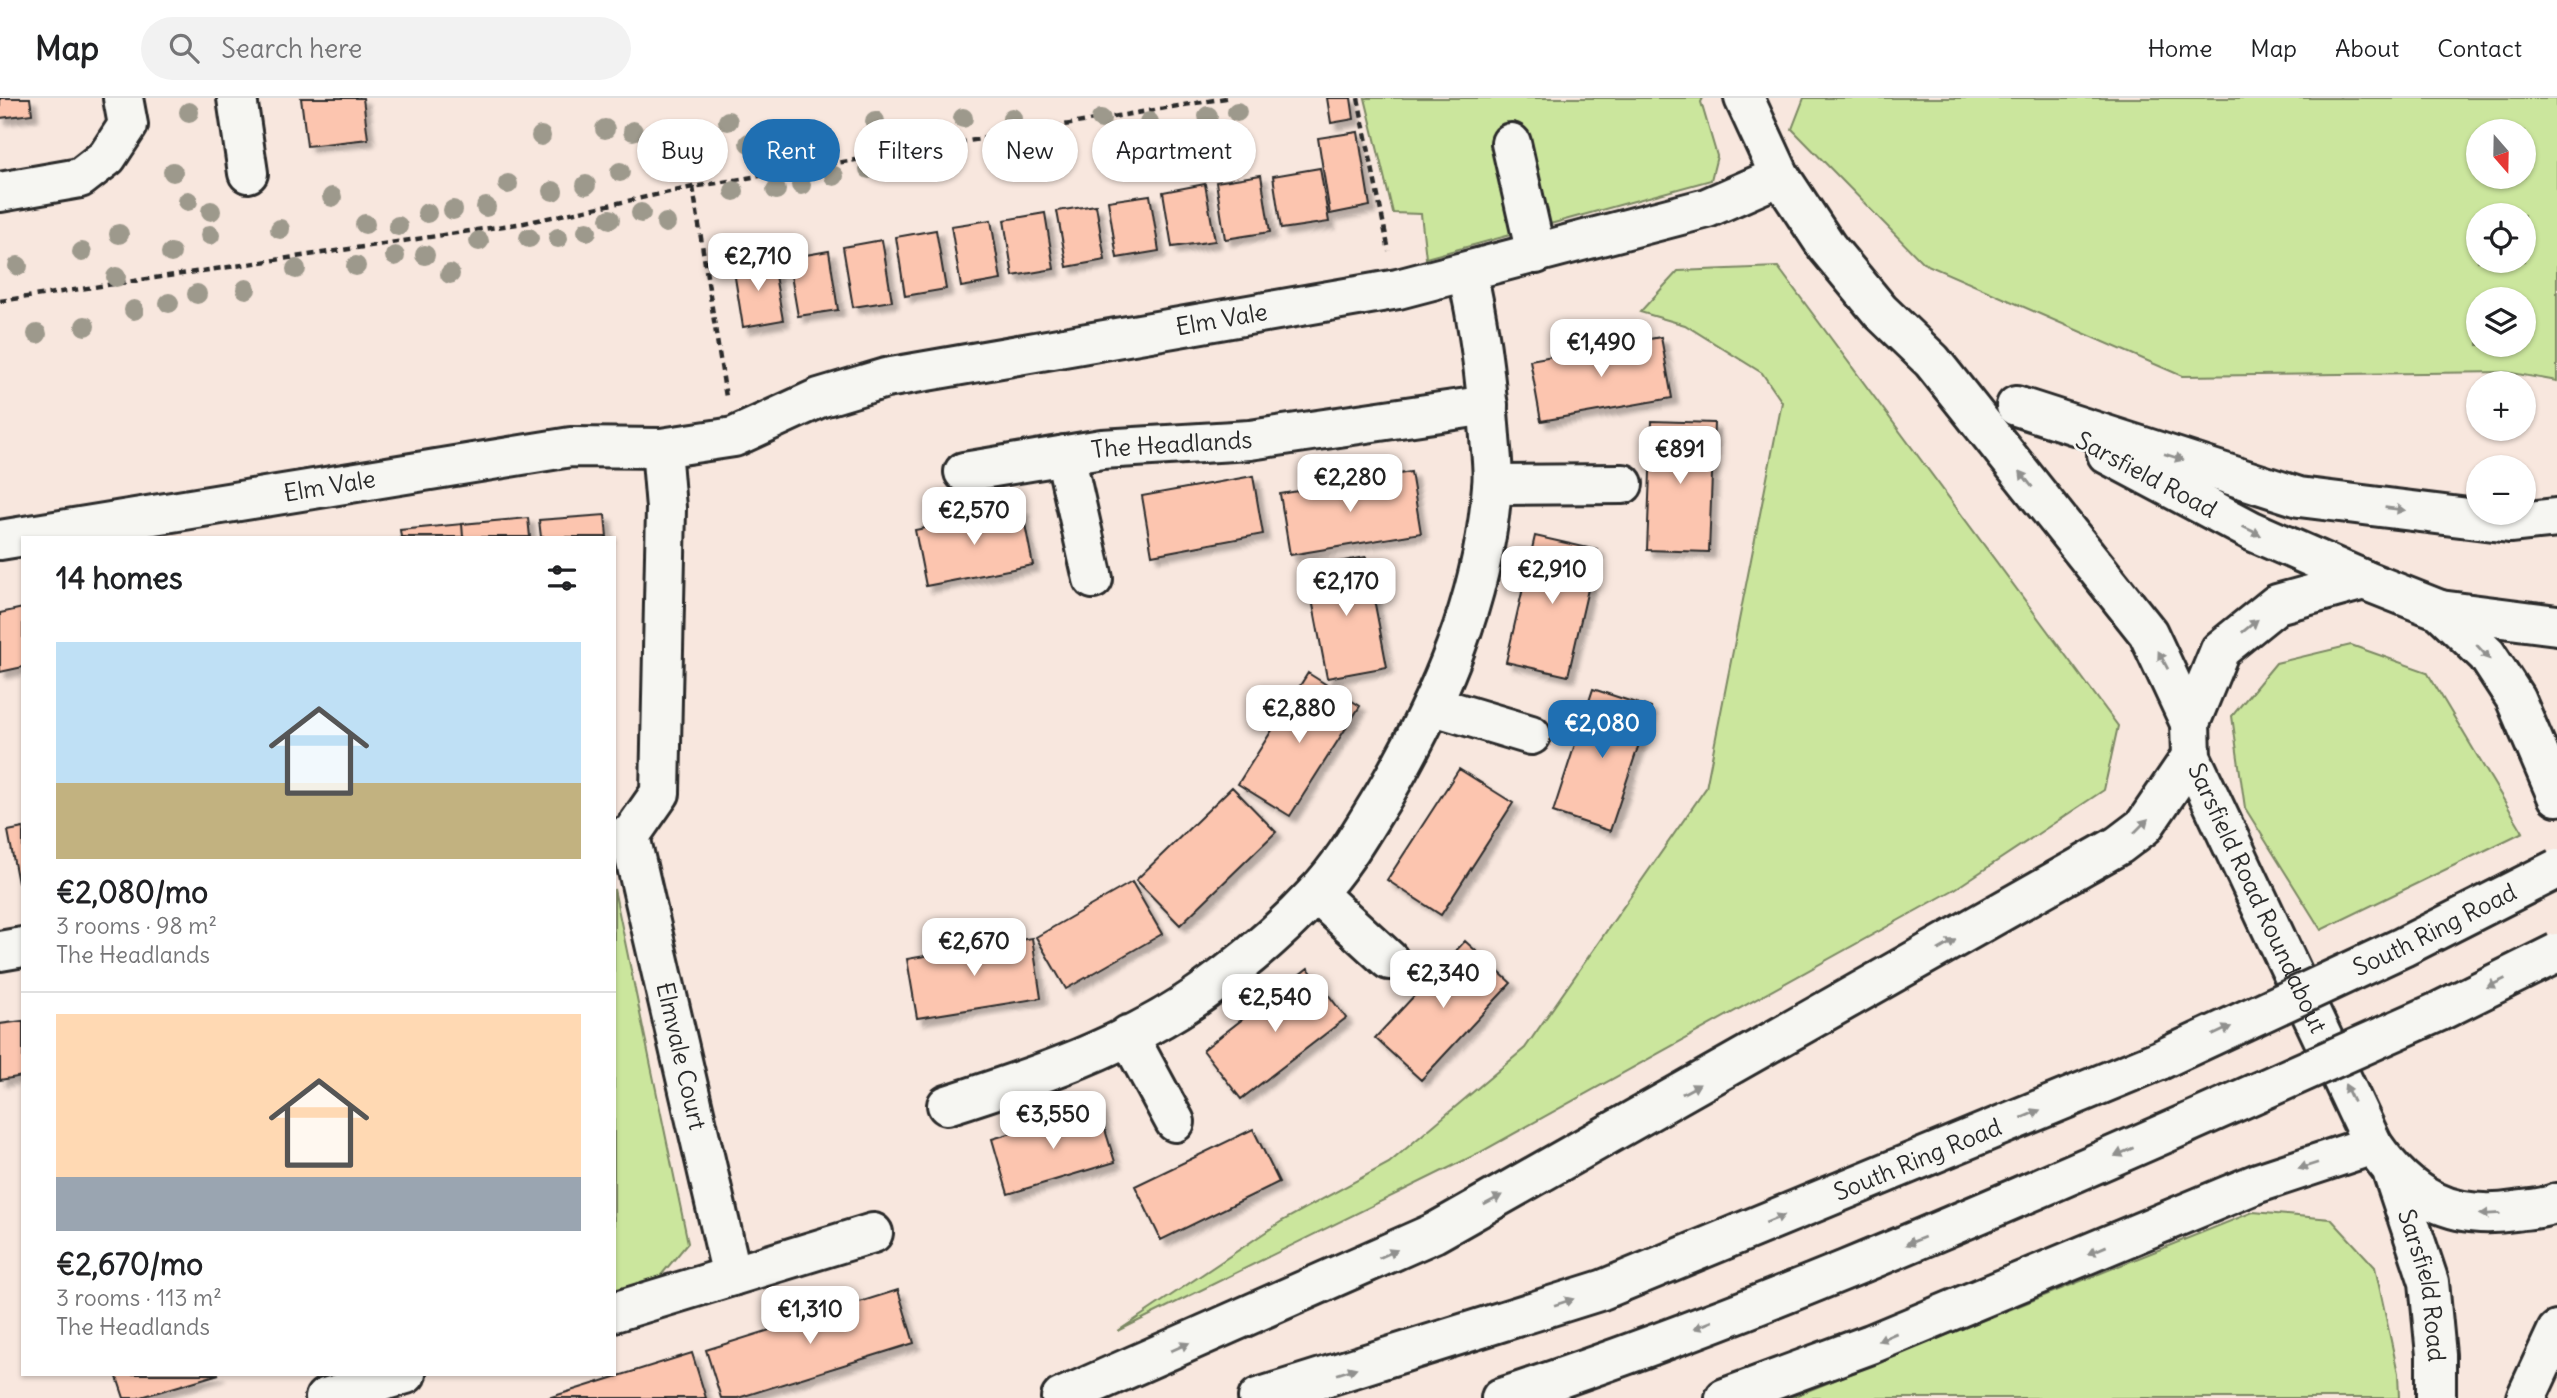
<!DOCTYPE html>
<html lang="en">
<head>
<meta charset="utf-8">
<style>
  body { margin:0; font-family:Delius,sans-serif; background:#f2f2f2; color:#202124; height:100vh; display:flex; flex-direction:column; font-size:26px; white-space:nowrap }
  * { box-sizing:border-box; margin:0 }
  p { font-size:23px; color:#757577 }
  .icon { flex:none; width:38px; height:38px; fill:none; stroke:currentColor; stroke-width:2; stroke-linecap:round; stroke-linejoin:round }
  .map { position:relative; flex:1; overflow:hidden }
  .details { position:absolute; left:21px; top:438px; width:595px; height:840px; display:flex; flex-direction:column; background:#fff; border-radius:0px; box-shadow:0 2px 5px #0004 }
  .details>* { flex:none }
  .guide { position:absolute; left:637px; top:21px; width:665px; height:63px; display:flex; gap:14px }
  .needle { width:46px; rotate:160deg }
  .tools { position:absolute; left:2466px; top:21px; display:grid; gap:14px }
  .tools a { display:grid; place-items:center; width:70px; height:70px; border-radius:50%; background:#fff; box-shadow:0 2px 5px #0004; font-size:35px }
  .price { position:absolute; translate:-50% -60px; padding:0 16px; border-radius:14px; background:#fff; color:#222; font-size:23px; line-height:46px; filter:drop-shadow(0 2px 4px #0008) }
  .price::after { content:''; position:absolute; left:50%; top:42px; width:21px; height:16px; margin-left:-10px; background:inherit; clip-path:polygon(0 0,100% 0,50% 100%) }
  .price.selected { background:#1f6fb2; color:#fff }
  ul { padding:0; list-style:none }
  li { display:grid; align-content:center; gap:14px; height:371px; padding:0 35px }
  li+li { border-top:2px solid #e0e0e0 }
  li span { display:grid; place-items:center; height:217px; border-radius:0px; color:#555 }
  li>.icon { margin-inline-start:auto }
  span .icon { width:126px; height:126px; fill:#fffc; stroke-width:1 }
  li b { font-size:30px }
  h2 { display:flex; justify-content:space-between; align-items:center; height:84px; padding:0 35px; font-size:30px }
  .pill { padding:0 24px; border-radius:32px; background:#fff; box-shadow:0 2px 5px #0004; font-size:24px; line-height:63px }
  .pill.selected { background:#1f6fb2; color:#fff }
  header { display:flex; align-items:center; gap:42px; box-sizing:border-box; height:98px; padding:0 35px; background:#fff; border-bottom:2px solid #e0e0e0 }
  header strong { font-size:33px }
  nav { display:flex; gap:38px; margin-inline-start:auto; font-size:24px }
  .search { width:490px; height:63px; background:#f2f2f2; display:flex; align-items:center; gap:18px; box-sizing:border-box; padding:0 24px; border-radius:38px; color:#757577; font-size:26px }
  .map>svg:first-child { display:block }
  .green { fill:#cbe69d; stroke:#7b8864; stroke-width:2; fill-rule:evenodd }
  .building { fill:#fcc5af; stroke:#2b2b2b; stroke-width:2; filter:url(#shadow) }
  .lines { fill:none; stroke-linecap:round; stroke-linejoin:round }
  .minor-casing { stroke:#2b2b2b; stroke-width:44 }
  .major-casing { stroke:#2b2b2b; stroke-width:44 }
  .highway-casing { stroke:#2b2b2b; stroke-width:44 }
  .path { stroke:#2b2b2b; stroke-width:4.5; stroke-dasharray:7 5; stroke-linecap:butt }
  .minor { stroke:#f6f6f2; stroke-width:38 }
  .major { stroke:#f6f6f2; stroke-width:38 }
  .highway { stroke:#f6f6f2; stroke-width:38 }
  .highway-bridge-casing { stroke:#2b2b2b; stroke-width:44; stroke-linecap:butt }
  .highway-bridge { stroke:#f6f6f2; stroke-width:38 }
  .tree { fill:#9d998c }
  .oneway { fill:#90908e }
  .labels { text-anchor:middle; stroke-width:5; stroke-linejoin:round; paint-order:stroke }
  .street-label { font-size:24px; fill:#2b2b2b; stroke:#f6f6f2 }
</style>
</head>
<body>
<header>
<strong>Map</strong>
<div class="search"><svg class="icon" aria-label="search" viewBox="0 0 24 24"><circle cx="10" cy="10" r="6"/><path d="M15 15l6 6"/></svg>Search here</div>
<nav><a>Home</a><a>Map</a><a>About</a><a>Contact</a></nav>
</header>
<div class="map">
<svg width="2557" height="1300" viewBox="0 0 2557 1300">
  <defs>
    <filter id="shadow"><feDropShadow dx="6" dy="6" stdDeviation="2" flood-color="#0004"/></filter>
  </defs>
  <rect width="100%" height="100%" fill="#f8e7de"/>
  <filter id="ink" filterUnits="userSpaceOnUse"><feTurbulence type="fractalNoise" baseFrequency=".0143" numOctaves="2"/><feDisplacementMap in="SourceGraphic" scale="14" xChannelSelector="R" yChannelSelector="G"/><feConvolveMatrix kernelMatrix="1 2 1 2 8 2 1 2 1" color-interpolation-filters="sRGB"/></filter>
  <g filter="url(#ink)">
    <path class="green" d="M 1365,0 L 1703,0 L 1701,4 L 1717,58 L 1711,82 L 1426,160 L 1421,116 L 1393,115 Z
      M 1804,0 L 2557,0 L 2557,283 L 2506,274 L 2182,278 L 1923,165 L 1792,31 ZM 2524,33 L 2524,79 L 2478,79 L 2478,33 ZM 2524,117 L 2524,163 L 2478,163 L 2478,117 ZM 2524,201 L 2524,247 L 2478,247 L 2478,201 Z
      M 1778,169 L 2118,628 L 2104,692 L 1955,791 L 1479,1055 L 1118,1233 L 1282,1123 L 1389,1065 L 1525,950 L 1706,690 L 1782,304 L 1762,275 L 1685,227 L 1640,214 L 1678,173 Z
      M 2351,547 L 2427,574 L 2523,734 L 2321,832 L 2245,710 L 2232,618 L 2276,565 Z
      M 614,791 L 688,1145 L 657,1182 L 614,1194 Z
      M 2253,1114 L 2331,1121 L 2375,1169 L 2398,1275 L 2399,1300 L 1790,1300 Z"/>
    <path class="building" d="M 0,0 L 30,0 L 32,16 L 0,20 Z
      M 301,0 L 363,0 L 368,41 L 307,48 Z
      M 1327,0 L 1351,0 L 1354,21 L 1331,25 Z
      M 1358,34 L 1370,108 L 1330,116 L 1318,40 Z
      M 1320,70 L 1329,124 L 1281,131 L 1273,78 Z
      M 1261,77 L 1270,134 L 1225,141 L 1216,84 Z
      M 1205,86 L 1215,143 L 1172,149 L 1163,94 Z
      M 1150,97 L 1159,153 L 1117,160 L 1108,103 Z
      M 1096,107 L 1105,162 L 1067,169 L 1057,113 Z
      M 1045,115 L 1054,171 L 1013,178 L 1004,122 Z
      M 991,122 L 1001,182 L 961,189 L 951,128 Z
      M 936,132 L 946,191 L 905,198 L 896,139 Z
      M 882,142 L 892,203 L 853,209 L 843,149 Z
      M 829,153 L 838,212 L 798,218 L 788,160 Z
      M 772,161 L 783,222 L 743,229 L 733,167 Z
      M 1661,239 L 1672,300 L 1541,323 L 1530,262 Z
      M 1652,323 L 1714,325 L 1709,454 L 1647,452 Z
      M 1411,374 L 1421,435 L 1290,457 L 1280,396 Z
      M 1253,378 L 1263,436 L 1152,457 L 1142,398 Z
      M 1022,411 L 1033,467 L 926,488 L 915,432 Z
      M 605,417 L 607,439 L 541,439 L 539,422 Z
      M 528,420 L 530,439 L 463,439 L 462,426 Z
      M 462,426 L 463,439 L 401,439 L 400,432 Z
      M 1535,438 L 1597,452 L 1568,578 L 1506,564 Z
      M 1366,459 L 1387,569 L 1327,580 L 1306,470 Z
      M 23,510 L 23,569 L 0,574 L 0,515 Z
      M 1308,575 L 1360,608 L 1290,718 L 1238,686 Z
      M 1593,591 L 1651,610 L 1610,733 L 1553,714 Z
      M 1459,671 L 1513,705 L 1441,817 L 1387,782 Z
      M 1232,689 L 1276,734 L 1180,827 L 1136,782 Z
      M 23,730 L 23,785 L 18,785 L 8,733 Z
      M 1132,784 L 1162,836 L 1066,891 L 1036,839 Z
      M 1032,840 L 1041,900 L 917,920 L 907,861 Z
      M 1465,843 L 1511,885 L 1421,982 L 1375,940 Z
      M 1308,870 L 1346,920 L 1241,1001 L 1203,952 Z
      M 23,923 L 23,978 L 0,982 L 0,926 Z
      M 1098,1009 L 1115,1064 L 1008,1096 L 992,1041 Z
      M 1253,1031 L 1279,1084 L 1161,1142 L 1135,1088 Z
      M 898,1192 L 914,1245 L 738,1300 L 721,1300 L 706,1252 Z
      M 692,1255 L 706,1300 L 548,1300 Z
      M 116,1276 L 219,1276 L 138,1300 L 124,1300 Z"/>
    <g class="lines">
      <defs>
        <g id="minor">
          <path d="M 237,0 L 248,75"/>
          <path d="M 1744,0 L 1780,78 L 1827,149 L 1880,213 L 1932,263 L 2148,535 L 2190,625"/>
          <path d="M 1511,45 L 1536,156"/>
          <path d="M 0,94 L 80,80 L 107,59 L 128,27 L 123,0"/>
          <path d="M 2016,308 L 2299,399 L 2509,425 L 2557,420"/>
          <path d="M 2107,356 L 2252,433 L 2364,482"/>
          <path d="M 1065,357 L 1093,481"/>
          <path id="s1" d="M 964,374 L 1102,351 L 1250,342 L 1488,307"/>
          <path d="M 1493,387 L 1623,386"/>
          <path id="s2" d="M 0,442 L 571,349 L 661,350"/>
          <path d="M 1434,608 L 1531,637"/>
          <path id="s3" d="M 614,741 L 630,738 L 660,695 L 666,410 L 661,350 L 734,339 L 819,300 L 886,280 L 1398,191 L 1707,110 L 1780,78"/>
          <path d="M 1316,795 L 1389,862"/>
          <path d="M 0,853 L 23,849"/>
          <path d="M 1128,937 L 1175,1024"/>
          <path d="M 947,1007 C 1035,979 1128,948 1203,894 C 1243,865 1282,832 1315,796 C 1343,767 1363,731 1384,697 C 1440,601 1484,500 1492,388 C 1494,372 1491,355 1490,339 C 1486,283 1480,229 1467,175"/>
          <path d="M 732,1178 L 873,1135"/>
          <path d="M 614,1214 L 732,1178 L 630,738"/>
          <path d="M 325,1300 L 406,1276"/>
        </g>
        <g id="major">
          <path d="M 2440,512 L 2557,527"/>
          <path id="s4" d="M 2557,698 L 2515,600 L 2487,557 L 2440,512 L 2364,482 L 2277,506 L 2220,552 L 2190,625 L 2191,659 L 2373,1047 C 2409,1099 2451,1123 2515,1113 C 2529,1111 2544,1111 2557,1105"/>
          <path id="s5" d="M 2393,1076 L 2429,1184 L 2436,1257 L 2436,1300"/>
          <path d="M 2526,1300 L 2557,1233"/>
        </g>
        <g id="highway">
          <path d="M 1061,1300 L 1434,1135 L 2119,747 L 2144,728 L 2191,659"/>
          <path id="s6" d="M 1258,1300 L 1602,1192 L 2160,962"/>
          <path d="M 1501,1300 C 1735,1223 1961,1125 2186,1026"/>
          <path d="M 1725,1300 L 1871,1246 L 2258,1085 L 2373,1047"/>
        </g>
      </defs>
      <use href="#minor" class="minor-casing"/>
      <use href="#major" class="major-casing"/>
      <use href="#highway" class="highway-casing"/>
      <path class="path" d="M 1358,0 L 1389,153
        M 693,89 L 726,299
        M 0,203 L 524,125 L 693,89 L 1226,0"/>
      <use href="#minor" class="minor"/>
      <use href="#major" class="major"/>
      <use href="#highway" class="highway"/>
      <defs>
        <g id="highway-bridge">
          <path id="s7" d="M 2160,962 L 2403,849 L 2557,771"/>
          <path d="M 2186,1026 L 2438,914 L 2557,855"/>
        </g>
      </defs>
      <use href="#highway-bridge" class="highway-bridge-casing"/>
      <use href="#highway-bridge" class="highway-bridge"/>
    </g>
    <g class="tree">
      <circle cx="189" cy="14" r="10"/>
      <circle cx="1237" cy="14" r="10"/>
      <circle cx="1208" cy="18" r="10"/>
      <circle cx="963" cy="20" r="10"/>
      <circle cx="1012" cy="20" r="10"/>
      <circle cx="1101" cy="21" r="10"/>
      <circle cx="728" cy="23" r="10"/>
      <circle cx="875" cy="23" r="10"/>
      <circle cx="1149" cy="24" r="10"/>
      <circle cx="605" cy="31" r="10"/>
      <circle cx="633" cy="33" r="10"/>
      <circle cx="541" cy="38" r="10"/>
      <circle cx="804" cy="39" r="10"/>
      <circle cx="1057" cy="39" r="10"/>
      <circle cx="1011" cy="43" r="10"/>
      <circle cx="749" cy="45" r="10"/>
      <circle cx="672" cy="55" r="10"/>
      <circle cx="956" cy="58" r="10"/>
      <circle cx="913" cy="65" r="10"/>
      <circle cx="869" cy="71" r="10"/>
      <circle cx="173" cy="74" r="10"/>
      <circle cx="620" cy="74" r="10"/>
      <circle cx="834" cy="78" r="10"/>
      <circle cx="508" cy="86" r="10"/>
      <circle cx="586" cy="87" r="10"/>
      <circle cx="801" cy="87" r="10"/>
      <circle cx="776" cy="92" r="10"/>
      <circle cx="553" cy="93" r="10"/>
      <circle cx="734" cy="93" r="10"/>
      <circle cx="332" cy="99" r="10"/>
      <circle cx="188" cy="103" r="10"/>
      <circle cx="486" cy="109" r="10"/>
      <circle cx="453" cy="112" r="10"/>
      <circle cx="211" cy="113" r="10"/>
      <circle cx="427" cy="115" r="10"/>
      <circle cx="641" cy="115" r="10"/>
      <circle cx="610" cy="121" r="10"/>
      <circle cx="666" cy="125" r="10"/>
      <circle cx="365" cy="126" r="10"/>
      <circle cx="398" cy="128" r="10"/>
      <circle cx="280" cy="131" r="10"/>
      <circle cx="587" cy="133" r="10"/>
      <circle cx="119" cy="136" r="10"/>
      <circle cx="210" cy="137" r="10"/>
      <circle cx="529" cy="140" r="10"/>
      <circle cx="558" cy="140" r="10"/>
      <circle cx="479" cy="143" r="10"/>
      <circle cx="82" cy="154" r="10"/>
      <circle cx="171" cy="155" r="10"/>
      <circle cx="425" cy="157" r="10"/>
      <circle cx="395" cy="158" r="10"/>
      <circle cx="18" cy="168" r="10"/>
      <circle cx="356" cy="168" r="10"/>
      <circle cx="296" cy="171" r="10"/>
      <circle cx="450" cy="176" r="10"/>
      <circle cx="116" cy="179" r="10"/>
      <circle cx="246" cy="191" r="10"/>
      <circle cx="197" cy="196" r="10"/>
      <circle cx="169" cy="205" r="10"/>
      <circle cx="134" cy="212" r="10"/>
      <circle cx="85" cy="228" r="10"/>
      <circle cx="37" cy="236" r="10"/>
    </g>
    <defs><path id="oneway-solid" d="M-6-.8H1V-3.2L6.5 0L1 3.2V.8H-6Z" transform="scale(1.75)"/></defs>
    <g class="oneway">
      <use href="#oneway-solid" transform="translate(2174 359) rotate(18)"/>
      <use href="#oneway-solid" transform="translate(2026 381) rotate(-128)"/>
      <use href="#oneway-solid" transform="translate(2395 411) rotate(7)"/>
      <use href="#oneway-solid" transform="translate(2252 433) rotate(26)"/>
      <use href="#oneway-solid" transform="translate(2250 528) rotate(-39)"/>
      <use href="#oneway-solid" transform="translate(2483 554) rotate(48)"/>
      <use href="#oneway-solid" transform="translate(2163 562) rotate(-118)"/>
      <use href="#oneway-solid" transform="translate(2141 728) rotate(-45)"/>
      <use href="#oneway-solid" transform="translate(1947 847) rotate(-30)"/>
      <use href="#oneway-solid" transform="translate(2496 885) rotate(154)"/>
      <use href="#oneway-solid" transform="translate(2222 933) rotate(-25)"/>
      <use href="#oneway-solid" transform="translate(1691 991) rotate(-29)"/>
      <use href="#oneway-solid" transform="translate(2349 995) rotate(-115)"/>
      <use href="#oneway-solid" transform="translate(2031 1016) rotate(-23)"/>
      <use href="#oneway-solid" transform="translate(2124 1054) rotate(156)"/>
      <use href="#oneway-solid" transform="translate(2308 1068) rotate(162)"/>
      <use href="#oneway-solid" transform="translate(1493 1102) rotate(-29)"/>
      <use href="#oneway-solid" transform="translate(2490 1116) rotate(177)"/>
      <use href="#oneway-solid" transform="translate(1775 1121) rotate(-22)"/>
      <use href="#oneway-solid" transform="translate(1915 1143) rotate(158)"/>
      <use href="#oneway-solid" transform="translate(2097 1152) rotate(157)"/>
      <use href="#oneway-solid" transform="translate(1388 1156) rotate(-24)"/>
      <use href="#oneway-solid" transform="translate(1564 1204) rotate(-18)"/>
      <use href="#oneway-solid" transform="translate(1703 1227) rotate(158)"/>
      <use href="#oneway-solid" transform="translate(1887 1239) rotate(157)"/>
      <use href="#oneway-solid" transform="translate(1180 1249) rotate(-24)"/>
      <use href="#oneway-solid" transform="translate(1347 1273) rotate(-18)"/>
    </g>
  </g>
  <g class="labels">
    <g class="street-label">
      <text dy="8" stroke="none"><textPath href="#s3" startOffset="992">Elm Vale</textPath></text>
      <text dy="8" stroke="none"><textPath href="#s1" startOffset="210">The Headlands</textPath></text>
      <text transform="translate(2146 377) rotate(28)" y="8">Sarsfield Road</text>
      <text dy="8" stroke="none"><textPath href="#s2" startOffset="334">Elm Vale</textPath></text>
      <text dy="8" stroke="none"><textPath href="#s4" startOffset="737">Sarsfield Road Roundabout</textPath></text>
      <text dy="8" stroke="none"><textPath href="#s7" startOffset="304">South Ring Road</textPath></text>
      <text transform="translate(681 958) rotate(77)" y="8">Elmvale Court</text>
      <text dy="8" stroke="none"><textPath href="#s6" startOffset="702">South Ring Road</textPath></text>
      <text dy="8" stroke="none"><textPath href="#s5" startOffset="116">Sarsfield Road</textPath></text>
    </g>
  </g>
</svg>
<div class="tools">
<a><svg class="needle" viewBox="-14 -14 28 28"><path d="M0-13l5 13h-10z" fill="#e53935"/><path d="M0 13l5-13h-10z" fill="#757577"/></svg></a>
<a><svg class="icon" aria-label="locate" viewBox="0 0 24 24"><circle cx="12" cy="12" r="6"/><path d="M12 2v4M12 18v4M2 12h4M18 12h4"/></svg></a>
<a><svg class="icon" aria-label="layers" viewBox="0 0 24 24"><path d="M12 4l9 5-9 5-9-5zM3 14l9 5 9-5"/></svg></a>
<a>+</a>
<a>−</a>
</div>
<b class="price" style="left:758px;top:195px">€2,710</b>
<b class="price" style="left:1601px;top:281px">€1,490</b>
<b class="price" style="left:1680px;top:388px">€891</b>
<b class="price" style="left:1350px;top:416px">€2,280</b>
<b class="price" style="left:974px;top:449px">€2,570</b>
<b class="price" style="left:1552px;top:508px">€2,910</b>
<b class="price" style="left:1346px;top:520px">€2,170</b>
<b class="price" style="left:1299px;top:647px">€2,880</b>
<b class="price selected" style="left:1602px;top:662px">€2,080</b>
<b class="price" style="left:974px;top:880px">€2,670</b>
<b class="price" style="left:1443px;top:912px">€2,340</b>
<b class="price" style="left:1275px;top:936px">€2,540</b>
<b class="price" style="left:1053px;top:1053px">€3,550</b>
<b class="price" style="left:810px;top:1248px">€1,310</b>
<div class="guide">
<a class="pill">Buy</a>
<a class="pill selected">Rent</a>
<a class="pill">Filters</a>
<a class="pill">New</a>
<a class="pill">Apartment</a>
</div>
<section class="details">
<h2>14 homes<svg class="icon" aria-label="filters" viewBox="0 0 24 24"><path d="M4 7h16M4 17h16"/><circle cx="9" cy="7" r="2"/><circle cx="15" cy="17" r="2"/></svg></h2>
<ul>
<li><span style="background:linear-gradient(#bfe0f5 65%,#c2b280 0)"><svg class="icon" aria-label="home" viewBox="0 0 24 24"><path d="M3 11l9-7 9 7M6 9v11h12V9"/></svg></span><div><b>€2,080/mo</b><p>3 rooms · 98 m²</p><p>The Headlands</p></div></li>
<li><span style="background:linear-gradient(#ffd9b3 75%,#9aa5b1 0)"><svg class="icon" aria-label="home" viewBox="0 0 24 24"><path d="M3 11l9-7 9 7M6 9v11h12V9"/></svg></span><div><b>€2,670/mo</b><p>3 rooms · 113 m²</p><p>The Headlands</p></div></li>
</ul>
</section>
</div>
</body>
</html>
